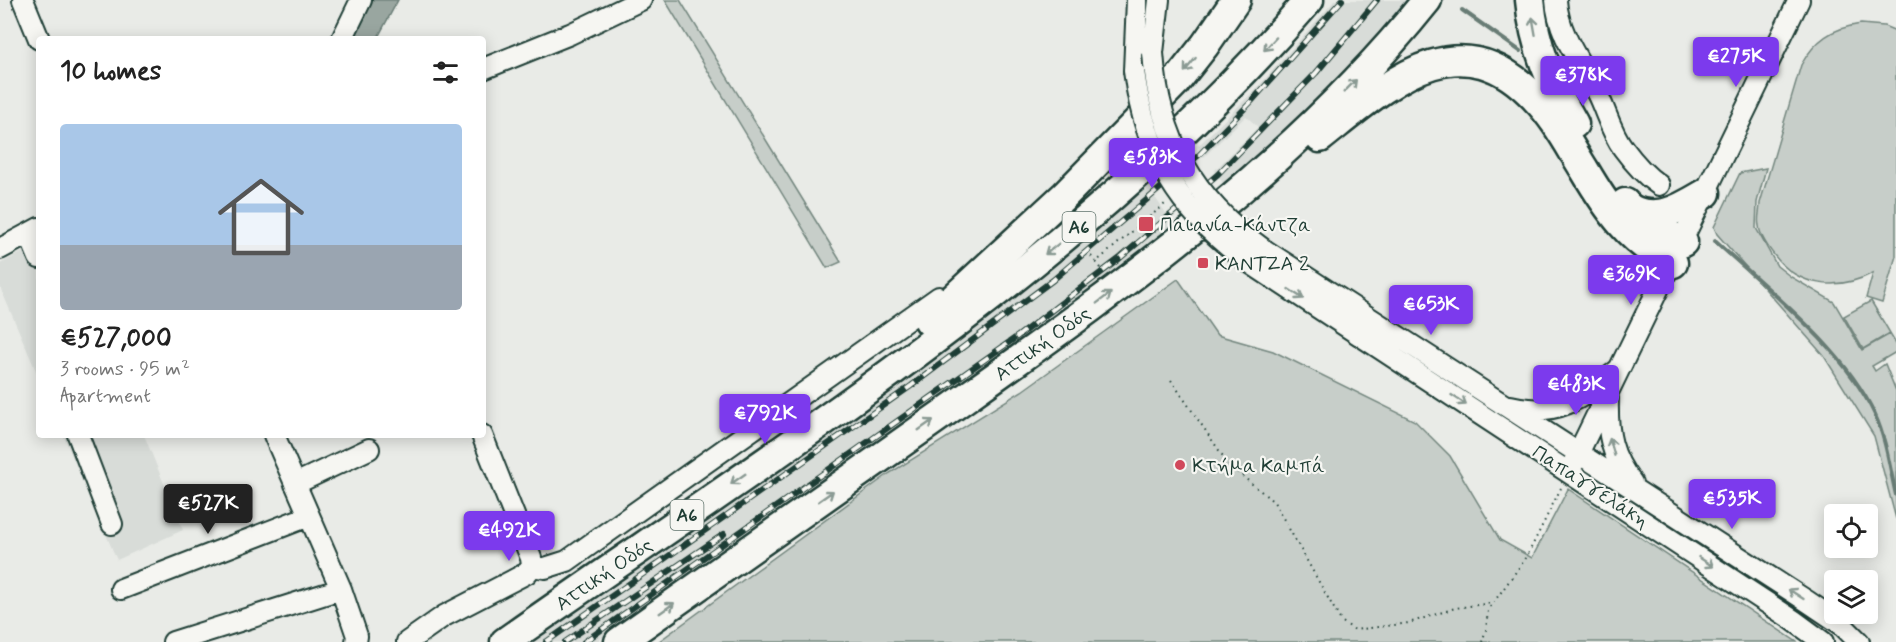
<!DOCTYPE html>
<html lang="en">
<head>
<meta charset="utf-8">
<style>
  body { margin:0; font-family:Mynerve,sans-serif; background:#f6f6f6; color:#222; height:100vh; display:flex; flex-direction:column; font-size:22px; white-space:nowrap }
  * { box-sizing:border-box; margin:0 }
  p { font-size:20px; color:#767676 }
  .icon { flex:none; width:33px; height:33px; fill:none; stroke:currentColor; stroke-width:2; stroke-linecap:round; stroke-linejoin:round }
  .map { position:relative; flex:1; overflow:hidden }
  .details { position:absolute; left:36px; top:36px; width:450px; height:402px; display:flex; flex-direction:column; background:#fff; border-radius:6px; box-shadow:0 3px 15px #0003 }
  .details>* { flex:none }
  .tools { position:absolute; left:1824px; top:504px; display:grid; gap:12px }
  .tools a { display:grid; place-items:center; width:54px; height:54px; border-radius:6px; background:#fff; box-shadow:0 3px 15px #0003; font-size:30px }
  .price { position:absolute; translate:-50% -51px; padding:0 14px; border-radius:6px; background:#7c3aed; color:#fff; font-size:20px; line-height:39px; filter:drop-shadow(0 2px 3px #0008) }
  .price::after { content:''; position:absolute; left:50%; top:36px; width:18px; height:14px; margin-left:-9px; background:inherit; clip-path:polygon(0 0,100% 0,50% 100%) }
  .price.active { background:#222; color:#fff }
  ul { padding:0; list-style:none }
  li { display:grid; align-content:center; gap:12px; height:318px; padding:0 24px }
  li+li { border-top:2px solid #e0e0e0 }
  li span { display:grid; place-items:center; height:186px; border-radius:6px; color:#555 }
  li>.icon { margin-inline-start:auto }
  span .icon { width:108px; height:108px; fill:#fffc; stroke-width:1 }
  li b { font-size:26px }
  h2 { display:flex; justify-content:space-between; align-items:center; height:72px; padding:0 24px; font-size:26px }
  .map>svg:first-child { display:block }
  .built { fill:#d8dcd8 }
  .green { fill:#c7cec9; stroke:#73867e; stroke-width:1.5 }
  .water { fill:#99a6a0; stroke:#687c75; stroke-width:1.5 }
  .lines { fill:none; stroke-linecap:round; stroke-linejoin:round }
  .stream { stroke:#687c75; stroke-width:4 }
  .minor-casing { stroke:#1f3d34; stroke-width:24 }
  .highway-casing { stroke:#1f3d34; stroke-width:33 }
  .path { stroke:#1f3d34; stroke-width:2; stroke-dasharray:1.5 4.5; stroke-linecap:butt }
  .minor { stroke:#f6f6f2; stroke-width:20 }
  .highway { stroke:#f6f6f2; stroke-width:28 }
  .rail-casing { stroke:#1f3d34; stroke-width:6 }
  .rail { stroke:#f6f6f2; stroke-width:4; stroke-dasharray:11; stroke-linecap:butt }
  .minor-bridge-casing { stroke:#1f3d34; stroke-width:24; stroke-linecap:butt }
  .minor-bridge { stroke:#f6f6f2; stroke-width:20 }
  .oneway { stroke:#8a9a93 }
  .poi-dot { fill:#d1495b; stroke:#f6f6f2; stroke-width:2 }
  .labels { text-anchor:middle; stroke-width:4.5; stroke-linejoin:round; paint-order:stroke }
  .shield { fill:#f6f6f2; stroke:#60746d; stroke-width:1.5 }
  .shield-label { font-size:18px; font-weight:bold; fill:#1f3d34 }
  .poi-label { font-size:20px; fill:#1f3d34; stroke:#f6f6f2; text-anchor:start }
  .street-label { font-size:20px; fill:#1f3d34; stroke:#f6f6f2 }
</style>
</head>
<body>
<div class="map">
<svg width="1896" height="642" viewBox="0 0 1896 642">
  <rect width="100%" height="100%" fill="#e9ebe7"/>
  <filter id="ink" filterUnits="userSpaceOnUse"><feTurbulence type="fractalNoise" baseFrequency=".0167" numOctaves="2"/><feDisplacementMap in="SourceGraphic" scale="12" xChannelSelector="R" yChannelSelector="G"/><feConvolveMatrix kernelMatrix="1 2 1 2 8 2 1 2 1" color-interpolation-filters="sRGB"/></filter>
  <g filter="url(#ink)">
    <path class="built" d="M 1335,0 L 1410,0 L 1328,92 L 1226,187 L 1214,171 L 1258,127 L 1246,116 L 1204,157 L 1198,146 L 1258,87 Z
      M 1147,186 L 1175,226 L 1065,311 L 596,642 L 526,642 L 1028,284 Z
      M 39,243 L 39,378 L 0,287 L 0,264 Z
      M 63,435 L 144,435 L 183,530 L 117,560 Z"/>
    <path class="green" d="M 665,0 L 680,0 L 841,262 L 827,268 Z
      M 1861,24 L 1884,26 L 1896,31 L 1896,256 L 1882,303 L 1866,298 L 1873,273 C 1838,291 1799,288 1774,255 C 1768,247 1760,236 1759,226 C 1757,219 1760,210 1760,203 L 1801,65 C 1815,40 1832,28 1861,24 Z
      M 1766,168 L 1757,202 L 1756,228 L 1777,266 L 1791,277 L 1834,302 L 1862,350 L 1890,334 L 1896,344 L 1896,352 L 1872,366 L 1875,371 L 1885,364 L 1896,391 L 1896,519 L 1874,436 L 1824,356 L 1717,234 L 1714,227 L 1740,173 Z
      M 1178,279 L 1217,335 L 1273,351 L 1415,421 L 1450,456 L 1500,540 L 1532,558 L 1568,489 L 1797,642 L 658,642 L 890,473 L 1022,391 Z
      M 1871,301 L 1890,333 L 1863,349 L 1844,316 Z"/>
    <path class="water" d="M 368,0 L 398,0 L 377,39 L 347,39 Z"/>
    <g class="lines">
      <path class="stream" d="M 1462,10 L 1520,51
        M 1715,241 C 1769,291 1844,348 1875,415 C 1886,439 1890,469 1896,495"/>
      <defs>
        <path id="minor" d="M 23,0 L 39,39
          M 1556,0 C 1558,35 1582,64 1597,93 C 1606,111 1611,132 1623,148 C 1634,163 1644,175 1659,185
          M 342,39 L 361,0
          M 1153,53 L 1159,0
          M 483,69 L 570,34 L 641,0
          M 1134,71 L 1137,0
          M 29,234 L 39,258
          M 0,249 L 39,228
          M 1263,249 L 1807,601 L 1841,624 L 1859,642
          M 1247,261 L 1793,620 L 1823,642
          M 1608,399 C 1607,433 1611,456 1632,483
          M 1510,406 C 1558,418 1582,398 1618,370
          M 78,435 L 112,524
          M 274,435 L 341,589 L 357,636 L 356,642
          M 1573,464 L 1799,0
          M 295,484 L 369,449
          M 532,566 L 545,568 L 567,561 L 939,297
          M 121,589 L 309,516
          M 173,642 L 341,589
          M 407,642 L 444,616 L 527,573 L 532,566 L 531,558 L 482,435"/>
        <g id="highway">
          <path d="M 1530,0 C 1534,46 1551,84 1574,124"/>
          <path d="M 1320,138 C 1387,85 1458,16 1535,98 C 1555,118 1569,145 1584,169 C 1607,208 1630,243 1673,263"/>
          <path d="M 1625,203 L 1640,219 L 1683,242"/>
          <path d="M 1631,209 C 1659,223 1682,207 1706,193"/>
          <path d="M 929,321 L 1065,195 L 1175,83 L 1205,45 L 1236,0"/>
          <path id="s1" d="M 505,642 C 783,447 1085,260 1309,0"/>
          <path id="s2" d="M 619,642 C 735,560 852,478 968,396 C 1133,279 1300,159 1427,0"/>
        </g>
      </defs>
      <use href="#minor" class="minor-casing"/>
      <use href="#highway" class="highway-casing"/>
      <path class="path" d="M 1091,256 L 1096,262
        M 1101,268 L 1096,262 L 1166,203
        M 1171,380 L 1229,465 L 1274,502 L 1341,621 L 1355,630 L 1409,623 L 1455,608 L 1492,603
        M 1482,642 L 1486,630 L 1488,610 L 1526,558 L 1561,488"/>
      <use href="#minor" class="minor"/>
      <use href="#highway" class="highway"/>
      <defs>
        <path id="rail" d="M 546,642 L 911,386 L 1053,280 L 1199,155 L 1251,102 L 1342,0
          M 565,642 L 724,534
          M 584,642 L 1018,336 L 1119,259 L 1218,174 L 1316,73 L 1377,0"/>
      </defs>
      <use href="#rail" class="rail-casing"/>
      <use href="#rail" class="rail"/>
      <defs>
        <path id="minor-bridge" d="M 1153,53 C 1159,139 1193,198 1263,249
          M 1134,71 C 1145,155 1179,211 1247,261"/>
      </defs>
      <use href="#minor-bridge" class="minor-bridge-casing"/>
      <use href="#minor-bridge" class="minor-bridge"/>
    </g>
    <defs><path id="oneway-shaft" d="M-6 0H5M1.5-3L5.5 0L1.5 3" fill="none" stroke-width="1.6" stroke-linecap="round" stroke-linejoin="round" transform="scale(1.5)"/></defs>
    <g class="oneway">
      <use href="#oneway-shaft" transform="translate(1534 26) rotate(-100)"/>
      <use href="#oneway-shaft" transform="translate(1270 44) rotate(133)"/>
      <use href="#oneway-shaft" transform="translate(1190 65) rotate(129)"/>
      <use href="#oneway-shaft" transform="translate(1350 86) rotate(-45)"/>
      <use href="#oneway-shaft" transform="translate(1052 249) rotate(142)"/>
      <use href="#oneway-shaft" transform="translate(1296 294) rotate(33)"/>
      <use href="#oneway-shaft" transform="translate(1104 298) rotate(-37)"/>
      <use href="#oneway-shaft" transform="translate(1459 400) rotate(33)"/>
      <use href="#oneway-shaft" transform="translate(926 425) rotate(-35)"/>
      <use href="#oneway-shaft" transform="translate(1612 447) rotate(-106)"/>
      <use href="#oneway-shaft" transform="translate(738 479) rotate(145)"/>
      <use href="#oneway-shaft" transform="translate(826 496) rotate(-35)"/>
      <use href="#oneway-shaft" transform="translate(1706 562) rotate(33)"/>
      <use href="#oneway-shaft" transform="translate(1796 594) rotate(-147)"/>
      <use href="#oneway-shaft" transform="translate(667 608) rotate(-35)"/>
    </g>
  </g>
  <g class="poi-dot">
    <rect x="1138" y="216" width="16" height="16" rx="3"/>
    <rect x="1197" y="257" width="12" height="12" rx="3"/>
    <circle cx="1180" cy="465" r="6"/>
  </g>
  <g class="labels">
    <g class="shield">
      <rect x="1062.5" y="212" width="33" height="30" rx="4.5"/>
      <rect x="670.5" y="500" width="33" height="30" rx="4.5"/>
    </g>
    <g class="shield-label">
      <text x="1079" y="233">Α6</text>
      <text x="687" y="521">Α6</text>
    </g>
    <g class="poi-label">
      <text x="1160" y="231">Παιανία-Κάντζα</text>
      <text x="1215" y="270">ΚΑΝΤΖΑ 2</text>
      <text x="1192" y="472">Kτήμα Καμπά</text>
    </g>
    <g class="street-label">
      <text dy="7" stroke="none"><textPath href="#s2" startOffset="518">Αττική Οδός</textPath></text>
      <text transform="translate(1591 486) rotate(33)" y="7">Παπαγγελάκη</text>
      <text dy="7" stroke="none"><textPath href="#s1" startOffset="120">Αττική Οδός</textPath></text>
    </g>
  </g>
</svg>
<div class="tools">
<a><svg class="icon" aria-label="locate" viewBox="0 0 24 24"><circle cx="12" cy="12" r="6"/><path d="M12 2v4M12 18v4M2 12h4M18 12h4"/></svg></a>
<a><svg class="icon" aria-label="layers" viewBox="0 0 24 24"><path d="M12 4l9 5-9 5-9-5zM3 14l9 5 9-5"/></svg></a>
</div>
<b class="price" style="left:1736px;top:88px">€275K</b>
<b class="price" style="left:1583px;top:107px">€378K</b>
<b class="price" style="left:1152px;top:189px">€583K</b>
<b class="price" style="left:1631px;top:306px">€369K</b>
<b class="price" style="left:1431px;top:336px">€653K</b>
<b class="price" style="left:1576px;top:416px">€483K</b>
<b class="price" style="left:765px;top:445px">€792K</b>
<b class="price" style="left:1732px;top:530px">€535K</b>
<b class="price active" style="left:208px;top:535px">€527K</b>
<b class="price" style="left:509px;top:562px">€492K</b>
<section class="details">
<h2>10 homes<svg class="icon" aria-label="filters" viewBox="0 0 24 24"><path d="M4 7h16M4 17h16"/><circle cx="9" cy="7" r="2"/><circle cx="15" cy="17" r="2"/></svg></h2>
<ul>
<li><span style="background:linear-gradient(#a9c7e8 65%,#9aa5b1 0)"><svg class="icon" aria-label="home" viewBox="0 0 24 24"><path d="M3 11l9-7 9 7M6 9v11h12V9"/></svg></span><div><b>€527,000</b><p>3 rooms · 95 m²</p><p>Apartment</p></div></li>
</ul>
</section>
</div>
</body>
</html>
